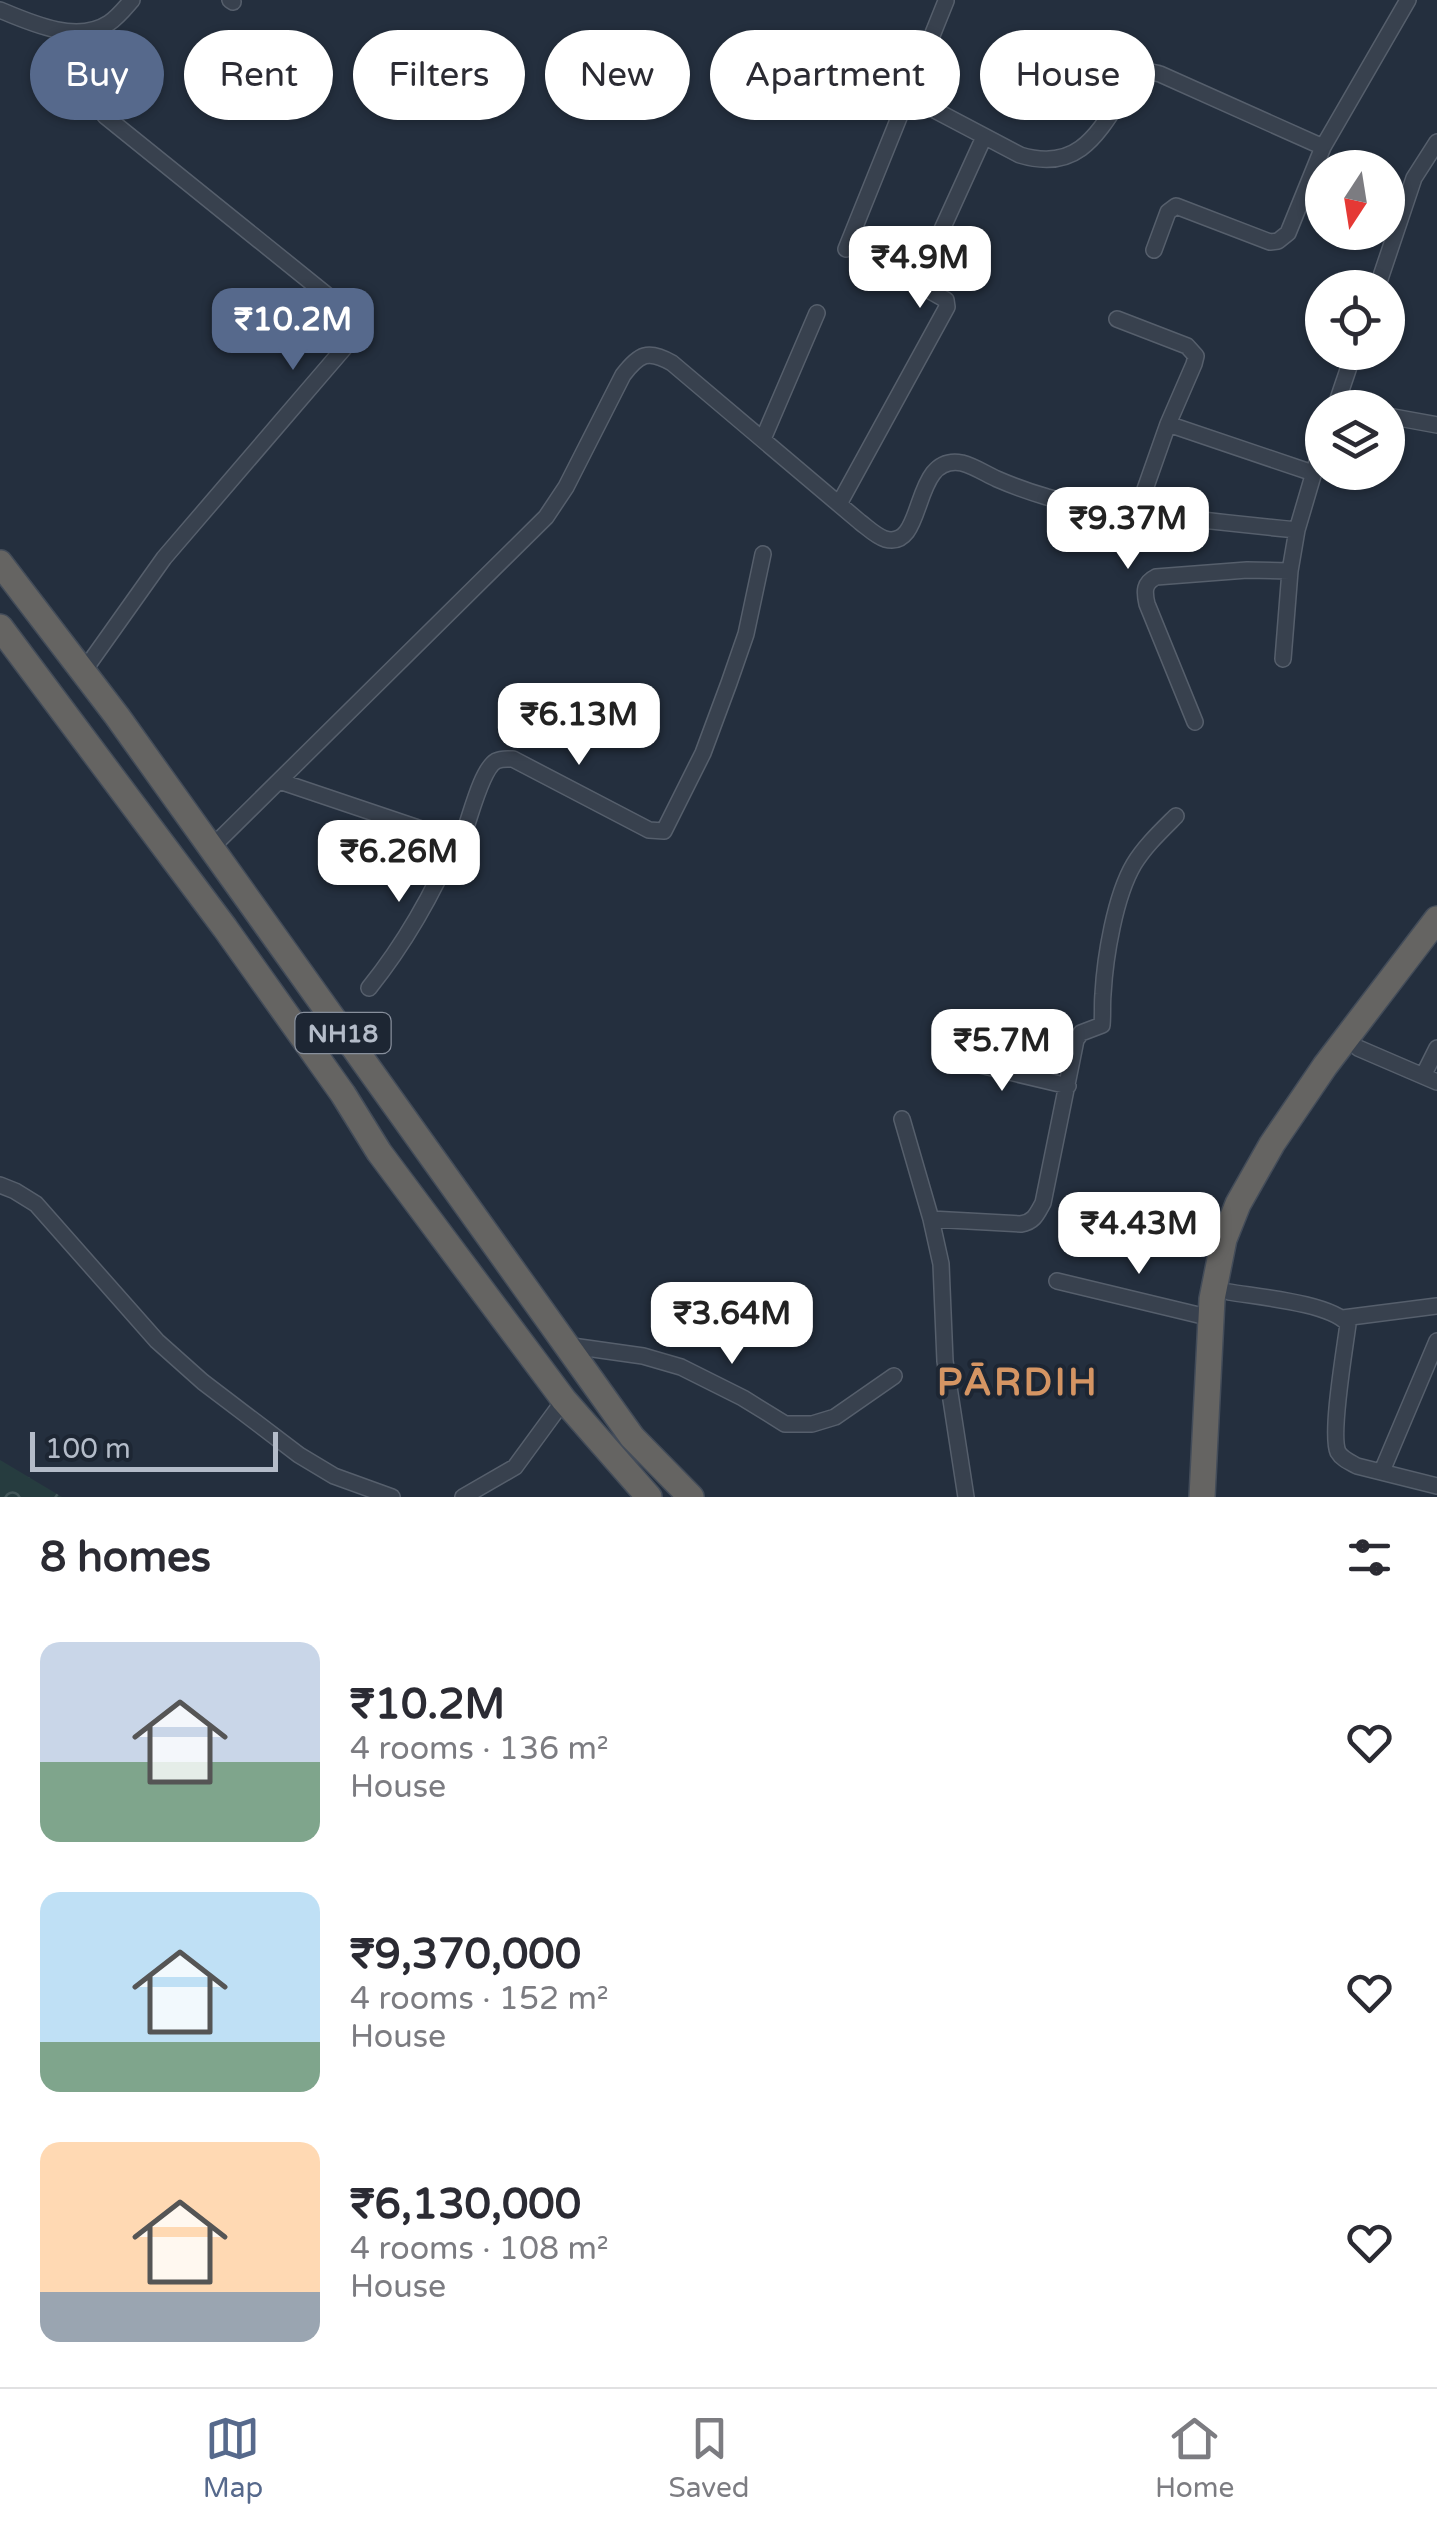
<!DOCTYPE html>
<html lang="en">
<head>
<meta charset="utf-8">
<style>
  body { margin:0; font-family:"Varela Round",sans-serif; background:#f7f7f7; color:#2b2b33; height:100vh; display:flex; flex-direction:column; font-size:38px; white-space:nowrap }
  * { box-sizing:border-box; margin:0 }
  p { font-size:32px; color:#7c7c81 }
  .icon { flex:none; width:55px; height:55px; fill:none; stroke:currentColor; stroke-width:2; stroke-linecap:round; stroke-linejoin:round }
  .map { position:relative; height:1497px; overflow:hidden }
  .panel { display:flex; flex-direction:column; background:#fff; flex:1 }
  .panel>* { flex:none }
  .hud { position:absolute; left:30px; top:30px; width:1378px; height:90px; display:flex; gap:20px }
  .needle { width:65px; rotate:192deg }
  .buttons { position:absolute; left:1305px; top:150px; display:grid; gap:20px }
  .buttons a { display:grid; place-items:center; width:100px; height:100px; border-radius:50%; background:#fff; box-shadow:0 2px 8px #0004; font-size:50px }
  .scale { position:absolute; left:30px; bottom:25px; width:248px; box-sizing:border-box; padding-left:10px; border:5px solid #b4bcc9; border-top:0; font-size:28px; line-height:35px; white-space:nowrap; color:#b4bcc9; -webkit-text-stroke:8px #1d2633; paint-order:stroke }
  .price { position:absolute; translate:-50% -85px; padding:0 22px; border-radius:20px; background:#fff; color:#222; font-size:32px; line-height:65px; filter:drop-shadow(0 2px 5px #0008) }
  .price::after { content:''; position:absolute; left:50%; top:60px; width:30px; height:22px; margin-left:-15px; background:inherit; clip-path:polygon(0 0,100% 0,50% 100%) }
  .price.current { background:#56698c; color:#fff }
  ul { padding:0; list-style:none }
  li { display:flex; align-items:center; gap:30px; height:250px; padding:0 40px }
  li span { display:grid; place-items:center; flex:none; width:280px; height:200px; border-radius:20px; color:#555 }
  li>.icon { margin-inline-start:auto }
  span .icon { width:120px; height:120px; fill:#fffc; stroke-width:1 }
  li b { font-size:42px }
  h2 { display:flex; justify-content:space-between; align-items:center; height:120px; padding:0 40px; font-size:42px }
  .pill { padding:0 35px; border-radius:45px; background:#fff; box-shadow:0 2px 8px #0004; font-size:35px; line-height:90px }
  .pill.current { background:#56698c; color:#fff }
  .dock { display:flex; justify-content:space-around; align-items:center; height:140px; border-top:2px solid #e1e1e2; background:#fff; font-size:28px; color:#7c7c81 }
  .dock a { display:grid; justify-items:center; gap:5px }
  .dock .current { color:#56698c }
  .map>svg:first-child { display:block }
  .forest { fill:url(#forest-crowns) }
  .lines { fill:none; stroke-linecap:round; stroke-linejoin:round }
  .minor-casing { stroke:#565f6c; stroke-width:18 }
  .trunk-casing { stroke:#434c59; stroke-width:28 }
  .minor { stroke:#38414e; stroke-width:15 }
  .trunk { stroke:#656462; stroke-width:25 }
  .labels { text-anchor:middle; stroke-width:8; stroke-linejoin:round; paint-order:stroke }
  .shield { fill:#1d2633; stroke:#878f9c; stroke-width:2.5 }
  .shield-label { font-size:25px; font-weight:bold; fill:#b4bcc9 }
  .district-label { font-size:38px; font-weight:bold; letter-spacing:2.5px; fill:#d59563; stroke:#1d2633 }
</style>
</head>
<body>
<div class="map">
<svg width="1437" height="1497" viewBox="0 0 1437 1497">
  <defs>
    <pattern id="forest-crowns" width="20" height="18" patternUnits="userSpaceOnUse" patternTransform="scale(2.5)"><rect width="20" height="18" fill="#263c3f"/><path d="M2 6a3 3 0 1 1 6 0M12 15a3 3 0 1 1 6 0" fill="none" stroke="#435659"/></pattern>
  </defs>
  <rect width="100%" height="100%" fill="#242f3e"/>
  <path class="forest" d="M 0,1460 L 62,1497 L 0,1497 Z"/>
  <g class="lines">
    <defs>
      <path id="minor" d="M 230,0 L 233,2
        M 0,10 C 31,23 77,44 109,23 C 118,17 125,8 132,0
        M 908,96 L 1020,155 C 1076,172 1096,137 1123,95 C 1128,87 1135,75 1145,73 C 1150,71 1155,73 1160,74 L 1323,147 L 1408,0
        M 846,249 L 946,1
        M 1154,250 L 1168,212 L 1176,206 L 1270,242 L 1278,241 L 1288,233 L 1323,147
        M 1377,288 L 1414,178 L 1437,142
        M 1117,319 L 1187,346 L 1196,356 L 1194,364 L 1168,424 L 1137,512
        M 1335,408 L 1354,352
        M 1388,416 L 1437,425
        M 1168,424 L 1313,473
        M 763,439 L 817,313
        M 839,504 L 947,307 L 946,300 L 923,287 L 919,280 L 984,137
        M 1283,659 L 1290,571 L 1297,530 L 1322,445
        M 83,672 L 164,558 L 345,347 C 353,331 355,322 343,308 L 105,116
        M 1195,722 L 1147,604 C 1144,591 1144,583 1156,577 L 1247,570 L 1290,571
        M 279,781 L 451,839 L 462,836 L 465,830 C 471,814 482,769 496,761 C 502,758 507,759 513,759 L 649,830 L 664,831 L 703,753 L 729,683 L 746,634 L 763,554
        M 211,848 L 546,517 L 566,487 L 623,375 C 639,354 648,349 672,363 L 860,522 C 868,528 876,536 885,539 C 927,551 910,453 962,463 C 974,466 986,474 997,479 C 1013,486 1030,492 1047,497 C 1077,505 1107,508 1138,512 C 1191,519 1244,525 1297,530
        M 369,988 C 406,942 434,892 457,838
        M 1358,1048 L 1437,1082
        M 946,1057 L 1068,1086
        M 1423,1076 L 1437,1048
        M 902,1119 L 931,1219 L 941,1264 L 945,1361 L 966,1497
        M 0,1185 L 15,1191 L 36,1204 L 157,1341 L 203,1382 L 299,1455 L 334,1476 L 392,1497
        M 931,1219 L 1021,1224 C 1034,1222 1037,1214 1043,1203 L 1076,1040 L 1081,1033 L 1102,1025 C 1103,1015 1102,1004 1103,994 C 1105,957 1115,896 1134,864 C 1145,846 1161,831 1176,816
        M 1057,1281 L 1211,1318
        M 1229,1292 C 1258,1297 1330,1303 1348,1324 C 1345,1348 1330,1434 1338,1452 C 1342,1459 1350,1462 1357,1466 L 1437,1486
        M 1343,1318 L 1437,1306
        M 565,1345 L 643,1356 L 681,1367 L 743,1398 L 785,1424 L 812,1424 L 835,1417 L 894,1376
        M 1382,1471 L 1437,1341
        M 463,1497 L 515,1467 L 564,1400"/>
      <path id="trunk" d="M 0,563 L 117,716 L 632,1437 L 691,1497
        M 0,627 L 225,928 L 343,1094 L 379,1152 L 564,1400 L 649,1497
        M 1202,1497 L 1212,1299 L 1224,1239 L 1238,1204 L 1272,1144 L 1325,1066 L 1437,919"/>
    </defs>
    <use href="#minor" class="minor-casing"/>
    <use href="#trunk" class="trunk-casing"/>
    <use href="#minor" class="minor"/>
    <use href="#trunk" class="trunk"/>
  </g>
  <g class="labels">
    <rect class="shield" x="295.5" y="1013" width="95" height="40" rx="8"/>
    <g class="shield-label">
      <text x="343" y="1042">NH18</text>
    </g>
    <g class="district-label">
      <text x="1018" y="1395">PĀRDIH</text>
    </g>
  </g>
</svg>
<div class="buttons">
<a><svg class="needle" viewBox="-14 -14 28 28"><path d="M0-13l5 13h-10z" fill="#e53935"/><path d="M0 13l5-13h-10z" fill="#7c7c81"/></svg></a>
<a><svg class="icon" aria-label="locate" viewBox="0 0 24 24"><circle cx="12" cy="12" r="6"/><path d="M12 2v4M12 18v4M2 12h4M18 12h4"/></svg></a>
<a><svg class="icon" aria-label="layers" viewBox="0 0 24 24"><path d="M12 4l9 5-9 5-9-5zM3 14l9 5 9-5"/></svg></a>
</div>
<div class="scale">100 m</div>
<b class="price" style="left:920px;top:311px">₹4.9M</b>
<b class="price current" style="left:293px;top:373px">₹10.2M</b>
<b class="price" style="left:1128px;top:572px">₹9.37M</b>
<b class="price" style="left:579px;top:768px">₹6.13M</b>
<b class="price" style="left:399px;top:905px">₹6.26M</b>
<b class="price" style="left:1002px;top:1094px">₹5.7M</b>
<b class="price" style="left:1139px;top:1277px">₹4.43M</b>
<b class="price" style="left:732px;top:1367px">₹3.64M</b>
<div class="hud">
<a class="pill current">Buy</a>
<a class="pill">Rent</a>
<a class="pill">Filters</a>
<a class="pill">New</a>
<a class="pill">Apartment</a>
<a class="pill">House</a>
</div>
</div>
<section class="panel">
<h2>8 homes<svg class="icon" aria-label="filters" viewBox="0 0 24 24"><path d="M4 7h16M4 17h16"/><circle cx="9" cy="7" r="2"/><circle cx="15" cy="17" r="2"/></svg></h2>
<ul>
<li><span style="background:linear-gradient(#c9d6e8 60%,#7fa58c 0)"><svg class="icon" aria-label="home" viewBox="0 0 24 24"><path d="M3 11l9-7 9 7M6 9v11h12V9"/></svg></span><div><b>₹10.2M</b><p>4 rooms · 136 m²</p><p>House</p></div><svg class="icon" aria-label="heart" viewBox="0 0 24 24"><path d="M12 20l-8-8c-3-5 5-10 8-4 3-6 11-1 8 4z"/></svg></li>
<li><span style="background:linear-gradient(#bfe0f5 75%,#7fa58c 0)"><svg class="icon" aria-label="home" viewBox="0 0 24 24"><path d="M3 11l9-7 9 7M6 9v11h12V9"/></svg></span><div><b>₹9,370,000</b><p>4 rooms · 152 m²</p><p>House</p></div><svg class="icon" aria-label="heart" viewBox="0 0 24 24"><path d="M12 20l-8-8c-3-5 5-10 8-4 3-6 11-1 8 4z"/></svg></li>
<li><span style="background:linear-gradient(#ffd9b3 75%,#9aa5b1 0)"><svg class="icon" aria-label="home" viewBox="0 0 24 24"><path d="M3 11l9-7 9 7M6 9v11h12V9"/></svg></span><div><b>₹6,130,000</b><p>4 rooms · 108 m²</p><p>House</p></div><svg class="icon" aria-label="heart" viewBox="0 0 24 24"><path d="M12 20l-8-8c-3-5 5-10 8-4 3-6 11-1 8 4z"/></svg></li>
</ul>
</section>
<nav class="dock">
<a class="current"><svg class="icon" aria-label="map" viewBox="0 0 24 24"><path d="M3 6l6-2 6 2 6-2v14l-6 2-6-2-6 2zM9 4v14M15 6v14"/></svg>Map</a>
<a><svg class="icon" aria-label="saved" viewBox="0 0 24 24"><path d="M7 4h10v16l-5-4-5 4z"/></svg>Saved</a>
<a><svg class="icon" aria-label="home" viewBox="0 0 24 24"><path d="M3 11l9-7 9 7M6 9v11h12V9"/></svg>Home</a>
</nav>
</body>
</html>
